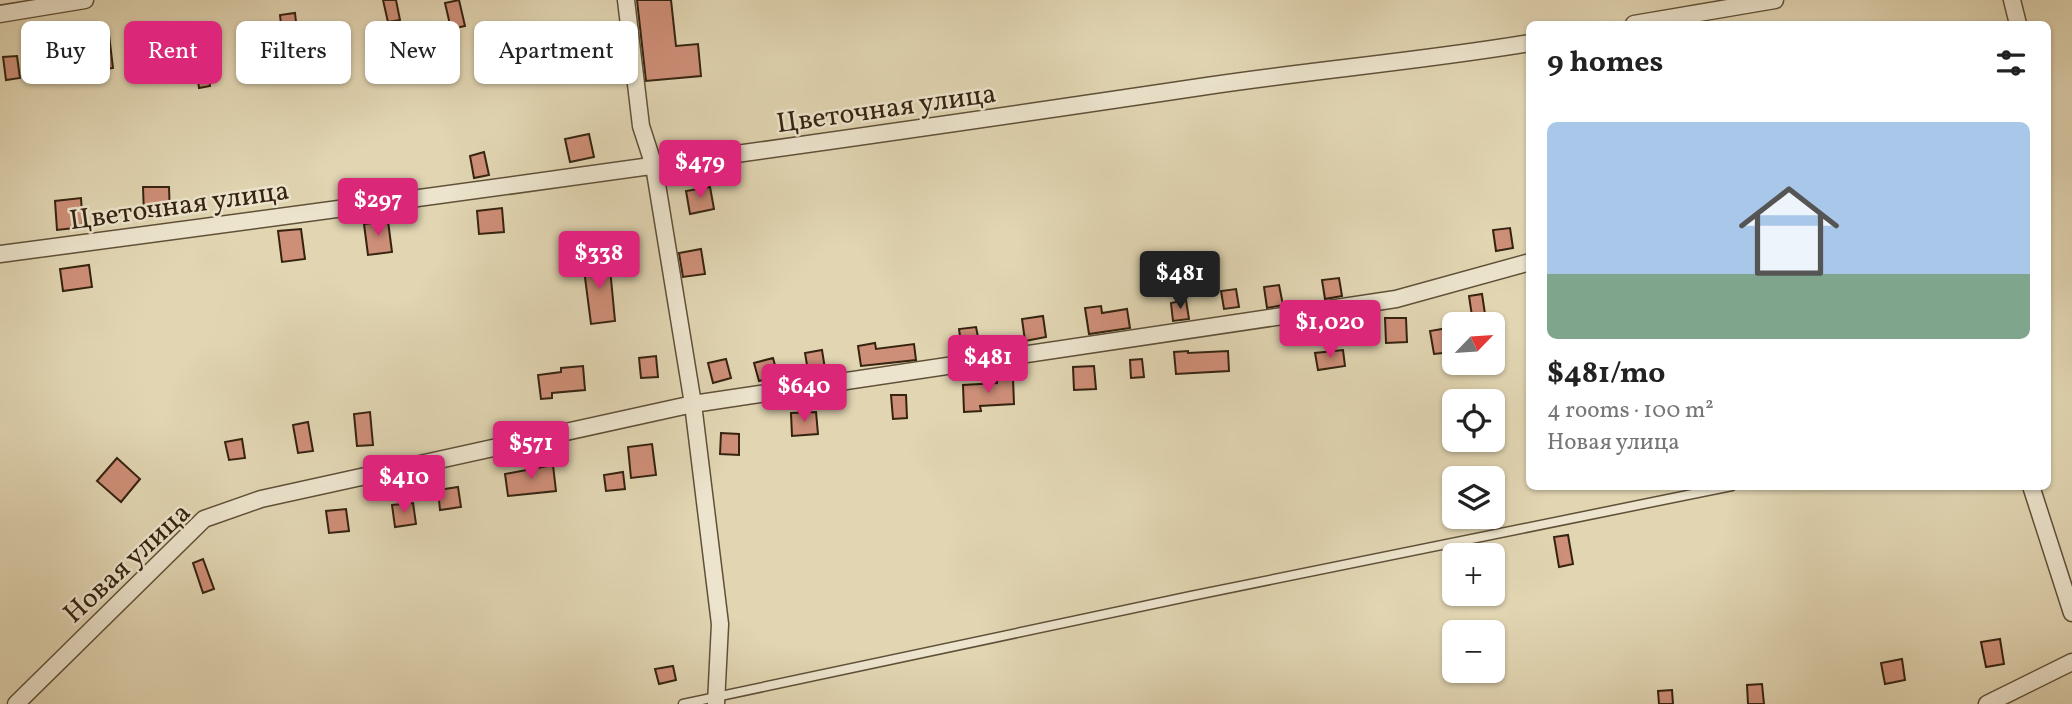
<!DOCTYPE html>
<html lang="en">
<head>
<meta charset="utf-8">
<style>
  body { margin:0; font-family:Vollkorn,serif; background:#f6f6f6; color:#222; height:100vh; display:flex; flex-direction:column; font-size:26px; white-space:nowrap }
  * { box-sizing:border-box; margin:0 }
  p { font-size:23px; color:#767676 }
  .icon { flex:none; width:38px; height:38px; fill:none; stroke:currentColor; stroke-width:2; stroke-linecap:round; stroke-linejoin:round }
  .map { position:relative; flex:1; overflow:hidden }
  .side { position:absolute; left:1526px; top:21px; width:525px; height:469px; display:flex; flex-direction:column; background:#fff; border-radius:10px; box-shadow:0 2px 5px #0004 }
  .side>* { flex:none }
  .top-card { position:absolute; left:21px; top:21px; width:665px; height:63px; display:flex; gap:14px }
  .needle { width:46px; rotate:65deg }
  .tools { position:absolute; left:1442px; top:312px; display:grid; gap:14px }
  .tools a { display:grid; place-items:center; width:63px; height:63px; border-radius:10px; background:#fff; box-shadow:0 2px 5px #0004; font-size:35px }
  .price { position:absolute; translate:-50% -60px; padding:0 16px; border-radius:7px; background:#db2777; color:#fff; font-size:23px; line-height:46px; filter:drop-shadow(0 2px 4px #0008) }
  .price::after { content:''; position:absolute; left:50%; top:42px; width:21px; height:16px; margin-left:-10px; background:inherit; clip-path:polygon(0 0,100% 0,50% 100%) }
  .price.selected { background:#222; color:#fff }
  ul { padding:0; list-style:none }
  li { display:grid; align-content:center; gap:14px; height:371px; padding:0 21px }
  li+li { border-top:2px solid #e0e0e0 }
  li span { display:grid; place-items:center; height:217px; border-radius:10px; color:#555 }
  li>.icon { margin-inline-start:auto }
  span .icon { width:126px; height:126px; fill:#fffc; stroke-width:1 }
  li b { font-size:30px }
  h2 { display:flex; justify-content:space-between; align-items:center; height:84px; padding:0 21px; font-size:30px }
  .pill { padding:0 24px; border-radius:10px; background:#fff; box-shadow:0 2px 5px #0004; font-size:24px; line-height:63px }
  .pill.selected { background:#db2777; color:#fff }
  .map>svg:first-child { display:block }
  .building { fill:#ce8f78; stroke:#352310; stroke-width:2 }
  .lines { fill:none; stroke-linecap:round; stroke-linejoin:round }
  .lane-casing { stroke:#605038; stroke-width:11 }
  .street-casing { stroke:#605038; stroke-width:19 }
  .lane { stroke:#ece4cd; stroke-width:8 }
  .street { stroke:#ece4cd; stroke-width:16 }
  .labels { text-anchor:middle; stroke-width:5; stroke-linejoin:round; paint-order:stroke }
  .street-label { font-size:28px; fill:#352310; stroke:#ece4cd }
</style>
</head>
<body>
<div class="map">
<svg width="2072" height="704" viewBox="0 0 2072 704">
  <rect width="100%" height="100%" fill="#e1d5b2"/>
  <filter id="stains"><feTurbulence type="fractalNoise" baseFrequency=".00286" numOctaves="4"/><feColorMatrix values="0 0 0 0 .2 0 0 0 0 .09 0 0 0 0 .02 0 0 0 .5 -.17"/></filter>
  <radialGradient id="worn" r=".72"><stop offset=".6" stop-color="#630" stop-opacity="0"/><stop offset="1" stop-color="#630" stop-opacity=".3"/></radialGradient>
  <path class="building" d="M 383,0 L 396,0 L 400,20 L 388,22 Z
    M 459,0 L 465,26 L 451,29 L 445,3 Z
    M 637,0 L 671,0 L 676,46 L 698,44 L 701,76 L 646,81 Z
    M 295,13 L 299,48 L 284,50 L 280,15 Z
    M 202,23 L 210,86 L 199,88 L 191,24 Z
    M 109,35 L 113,68 L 99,70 L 95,37 Z
    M 17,56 L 20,78 L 6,80 L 3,57 Z
    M 589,134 L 594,157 L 570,162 L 565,139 Z
    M 484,152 L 489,175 L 474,178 L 470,156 Z
    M 143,187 L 169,187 L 170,216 L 144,216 Z
    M 710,187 L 714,209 L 690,214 L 686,191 Z
    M 81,198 L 83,227 L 57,230 L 55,201 Z
    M 502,208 L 504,232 L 479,234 L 477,211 Z
    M 388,221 L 392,252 L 368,255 L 364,224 Z
    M 1510,228 L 1513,248 L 1496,251 L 1493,230 Z
    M 301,229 L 305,259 L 282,262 L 278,231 Z
    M 701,249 L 705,274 L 683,277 L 679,253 Z
    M 609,258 L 615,321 L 591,324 L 583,262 Z
    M 89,265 L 92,287 L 63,291 L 60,269 Z
    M 1339,278 L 1342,296 L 1325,299 L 1322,280 Z
    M 1279,285 L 1283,305 L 1267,308 L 1264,287 Z
    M 1236,289 L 1239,307 L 1224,309 L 1221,291 Z
    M 1482,294 L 1485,314 L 1472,316 L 1469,296 Z
    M 1186,300 L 1189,319 L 1173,321 L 1171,303 Z
    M 1101,306 L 1102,313 L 1127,309 L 1130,328 L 1089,334 L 1085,308 Z
    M 1043,316 L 1046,337 L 1025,341 L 1022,319 Z
    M 1385,318 L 1406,318 L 1407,342 L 1386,343 Z
    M 976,327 L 980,347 L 962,350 L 959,329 Z
    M 1448,328 L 1452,352 L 1434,354 L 1430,331 Z
    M 875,343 L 876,349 L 914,344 L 916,360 L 861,366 L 858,346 Z
    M 822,350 L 825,369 L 808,371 L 805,353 Z
    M 1343,350 L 1345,366 L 1318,370 L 1315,353 Z
    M 1188,351 L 1188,353 L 1228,351 L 1229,371 L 1176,374 L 1174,352 Z
    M 656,356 L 658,377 L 641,378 L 639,358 Z
    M 773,358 L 778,376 L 759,381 L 754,363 Z
    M 726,359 L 731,378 L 713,383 L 708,363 Z
    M 1142,359 L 1144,377 L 1131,378 L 1130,360 Z
    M 583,366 L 585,390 L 552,393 L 552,398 L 541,399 L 538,375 L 561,372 L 561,368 Z
    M 1094,366 L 1096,389 L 1074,390 L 1073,367 Z
    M 1013,378 L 1014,404 L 980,406 L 981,411 L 964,412 L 963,385 L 997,383 L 997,379 Z
    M 891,395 L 906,395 L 907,418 L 893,419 Z
    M 370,412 L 373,445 L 357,446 L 354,414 Z
    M 816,412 L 818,434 L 792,436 L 791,413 Z
    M 308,422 L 313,451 L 298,453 L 293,425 Z
    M 721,433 L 739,434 L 739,455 L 720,454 Z
    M 242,439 L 245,458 L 229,460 L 225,442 Z
    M 652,444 L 656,475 L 631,478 L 628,447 Z
    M 117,458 L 140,479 L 121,502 L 97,481 Z
    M 553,465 L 556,491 L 508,496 L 505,474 Z
    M 623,472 L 625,489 L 606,491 L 604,475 Z
    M 458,487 L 461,507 L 440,510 L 438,490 Z
    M 413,503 L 416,524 L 395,527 L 392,505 Z
    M 346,509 L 349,531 L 329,533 L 326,511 Z
    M 1568,535 L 1573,564 L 1559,567 L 1554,537 Z
    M 203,559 L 214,589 L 203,593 L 193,563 Z
    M 2000,639 L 2004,664 L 1986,667 L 1981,642 Z
    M 1902,659 L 1905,680 L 1885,684 L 1881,663 Z
    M 673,666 L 676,680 L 659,684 L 655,669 Z
    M 1762,684 L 1764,704 L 1748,704 L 1747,685 Z
    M 1672,690 L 1673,704 L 1659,704 L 1658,691 Z"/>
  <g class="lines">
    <defs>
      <path id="lane" d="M 683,704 L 1191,596 L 1732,486"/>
      <path id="street" d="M 626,0 L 641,126 L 654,166 L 693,404 L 720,624 L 716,704
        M 2012,0 L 2018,24
        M 0,14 L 85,0
        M 1634,24 L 1775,0
        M 0,254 C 403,201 805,146 1207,86 C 1314,70 1422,61 1530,43
        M 2031,486 L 2072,613
        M 16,704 L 204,519 L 261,499 L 693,404 L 1396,299 L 1530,262
        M 1987,704 L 2072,662"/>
    </defs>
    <use href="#lane" class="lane-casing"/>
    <use href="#street" class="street-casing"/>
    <use href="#lane" class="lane"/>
    <use href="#street" class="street"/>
  </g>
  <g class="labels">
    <g class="street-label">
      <text transform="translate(886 107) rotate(-8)" y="10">Цветочная улица</text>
      <text transform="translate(179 204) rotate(-8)" y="10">Цветочная улица</text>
      <text transform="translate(126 562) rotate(-43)" y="10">Новая улица</text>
    </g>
  </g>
  <rect width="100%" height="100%" filter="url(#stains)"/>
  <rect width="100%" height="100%" fill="url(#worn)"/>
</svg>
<div class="tools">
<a><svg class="needle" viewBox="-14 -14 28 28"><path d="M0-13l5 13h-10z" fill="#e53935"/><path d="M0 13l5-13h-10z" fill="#767676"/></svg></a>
<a><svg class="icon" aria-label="locate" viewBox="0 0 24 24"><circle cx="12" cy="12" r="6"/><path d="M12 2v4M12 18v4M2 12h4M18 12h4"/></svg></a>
<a><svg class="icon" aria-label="layers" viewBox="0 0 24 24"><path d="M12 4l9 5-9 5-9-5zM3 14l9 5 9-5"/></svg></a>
<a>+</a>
<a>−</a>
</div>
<b class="price" style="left:700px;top:200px">$479</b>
<b class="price" style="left:378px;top:238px">$297</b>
<b class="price" style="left:599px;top:291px">$338</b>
<b class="price selected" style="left:1180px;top:311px">$481</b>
<b class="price" style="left:1330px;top:360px">$1,020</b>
<b class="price" style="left:988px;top:395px">$481</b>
<b class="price" style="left:804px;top:424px">$640</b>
<b class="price" style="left:531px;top:481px">$571</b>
<b class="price" style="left:404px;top:515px">$410</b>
<div class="top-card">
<a class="pill">Buy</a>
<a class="pill selected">Rent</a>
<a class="pill">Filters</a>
<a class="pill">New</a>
<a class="pill">Apartment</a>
</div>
<section class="side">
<h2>9 homes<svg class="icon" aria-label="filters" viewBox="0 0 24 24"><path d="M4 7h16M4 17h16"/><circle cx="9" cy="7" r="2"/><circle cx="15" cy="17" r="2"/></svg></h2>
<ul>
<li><span style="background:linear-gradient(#a9c7e8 70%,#7fa58c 0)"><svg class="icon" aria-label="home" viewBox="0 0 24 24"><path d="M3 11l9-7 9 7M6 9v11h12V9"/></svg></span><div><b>$481/mo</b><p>4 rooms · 100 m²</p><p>Новая улица</p></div></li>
</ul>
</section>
</div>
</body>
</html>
